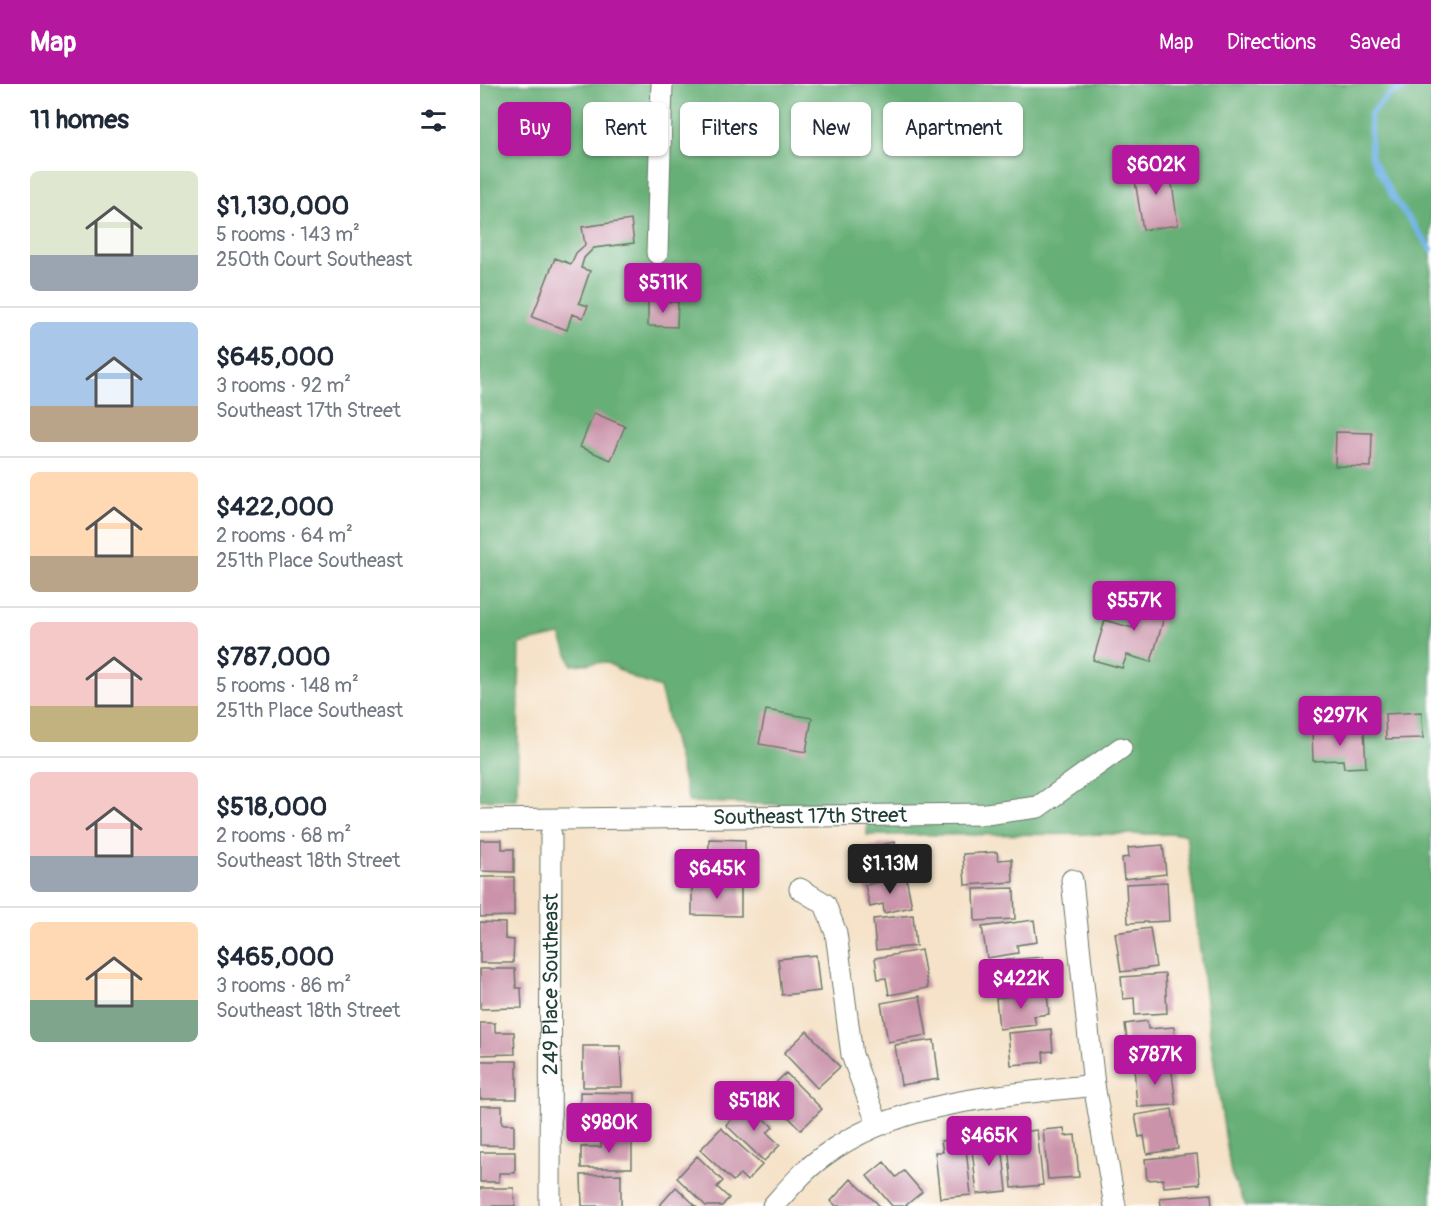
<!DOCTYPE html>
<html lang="en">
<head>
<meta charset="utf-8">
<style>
  body { margin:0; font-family:Pangolin,sans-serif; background:#f6f6f7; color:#1f2937; height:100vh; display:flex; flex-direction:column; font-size:22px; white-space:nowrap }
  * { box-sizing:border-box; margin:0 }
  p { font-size:20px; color:#747a83 }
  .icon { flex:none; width:33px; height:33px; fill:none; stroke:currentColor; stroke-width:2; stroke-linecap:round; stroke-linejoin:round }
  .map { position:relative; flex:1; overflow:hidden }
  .sheet { display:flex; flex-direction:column; background:#fff; width:480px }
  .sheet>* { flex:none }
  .guide { position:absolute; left:18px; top:18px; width:570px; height:54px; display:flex; gap:12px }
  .price { position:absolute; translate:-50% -51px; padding:0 14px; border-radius:6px; background:#b5179e; color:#fff; font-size:20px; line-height:39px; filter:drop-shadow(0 2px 3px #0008) }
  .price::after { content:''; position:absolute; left:50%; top:36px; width:18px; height:14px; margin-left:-9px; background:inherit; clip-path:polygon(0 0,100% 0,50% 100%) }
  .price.current { background:#222; color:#fff }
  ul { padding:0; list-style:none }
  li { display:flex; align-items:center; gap:18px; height:150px; padding:0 30px }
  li+li { border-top:2px solid #e0e1e3 }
  li span { display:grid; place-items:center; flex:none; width:168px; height:120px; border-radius:9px; color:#555 }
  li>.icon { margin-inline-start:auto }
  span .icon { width:72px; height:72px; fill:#fffc; stroke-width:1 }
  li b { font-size:26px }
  h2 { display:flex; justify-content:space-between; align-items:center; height:72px; padding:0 30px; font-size:26px }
  .chip { padding:0 21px; border-radius:9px; background:#fff; box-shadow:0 2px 4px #0004; font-size:21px; line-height:54px }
  .chip.current { background:#b5179e; color:#fff }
  header { display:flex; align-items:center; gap:36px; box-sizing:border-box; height:84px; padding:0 30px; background:#b5179e; color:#fff }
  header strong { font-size:28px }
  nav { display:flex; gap:33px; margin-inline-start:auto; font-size:21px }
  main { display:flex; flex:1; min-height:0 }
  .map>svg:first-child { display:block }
  .forest { fill:#66af76; stroke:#427655; stroke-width:1.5 }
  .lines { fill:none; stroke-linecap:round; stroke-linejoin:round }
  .stream { stroke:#70b2e5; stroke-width:6 }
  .building { fill:#ca93a9 }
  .street-casing { stroke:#6a7768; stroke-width:23 }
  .street { stroke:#fff; stroke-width:21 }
  .labels { text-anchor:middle; stroke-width:5; stroke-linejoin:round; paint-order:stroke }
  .street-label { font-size:21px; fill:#1f3d34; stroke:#fff }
</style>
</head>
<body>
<header>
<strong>Map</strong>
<nav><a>Map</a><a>Directions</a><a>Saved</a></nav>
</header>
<main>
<section class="sheet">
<h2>11 homes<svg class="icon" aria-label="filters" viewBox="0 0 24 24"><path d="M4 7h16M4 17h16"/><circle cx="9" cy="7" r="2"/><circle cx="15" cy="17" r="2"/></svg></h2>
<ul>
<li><span style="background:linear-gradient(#dfe7d0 70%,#9aa5b1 0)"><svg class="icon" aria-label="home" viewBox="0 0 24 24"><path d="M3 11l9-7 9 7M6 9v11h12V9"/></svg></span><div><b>$1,130,000</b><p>5 rooms · 143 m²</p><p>250th Court Southeast</p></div></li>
<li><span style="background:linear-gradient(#a9c7e8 70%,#b9a48a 0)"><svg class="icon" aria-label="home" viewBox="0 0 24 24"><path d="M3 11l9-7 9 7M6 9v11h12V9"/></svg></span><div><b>$645,000</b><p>3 rooms · 92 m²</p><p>Southeast 17th Street</p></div></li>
<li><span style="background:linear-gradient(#ffd9b3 70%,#b9a48a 0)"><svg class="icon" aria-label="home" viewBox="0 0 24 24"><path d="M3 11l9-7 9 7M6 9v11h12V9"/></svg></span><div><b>$422,000</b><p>2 rooms · 64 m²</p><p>251th Place Southeast</p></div></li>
<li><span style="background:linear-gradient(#f6c9c9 70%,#c2b280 0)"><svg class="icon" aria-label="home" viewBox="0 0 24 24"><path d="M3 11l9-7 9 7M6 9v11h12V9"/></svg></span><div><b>$787,000</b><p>5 rooms · 148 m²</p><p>251th Place Southeast</p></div></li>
<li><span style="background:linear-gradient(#f6c9c9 70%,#9aa5b1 0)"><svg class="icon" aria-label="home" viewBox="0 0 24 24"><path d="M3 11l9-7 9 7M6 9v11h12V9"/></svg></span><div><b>$518,000</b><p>2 rooms · 68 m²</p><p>Southeast 18th Street</p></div></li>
<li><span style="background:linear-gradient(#ffd9b3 65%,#7fa58c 0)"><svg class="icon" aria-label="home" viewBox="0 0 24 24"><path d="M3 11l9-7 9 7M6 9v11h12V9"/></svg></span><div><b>$465,000</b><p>3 rooms · 86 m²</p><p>Southeast 18th Street</p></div></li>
</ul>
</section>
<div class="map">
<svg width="951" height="1122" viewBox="0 0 951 1122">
  <rect width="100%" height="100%" fill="#fff"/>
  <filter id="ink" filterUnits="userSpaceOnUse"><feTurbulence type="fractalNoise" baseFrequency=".0167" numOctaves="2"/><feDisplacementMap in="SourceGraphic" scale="12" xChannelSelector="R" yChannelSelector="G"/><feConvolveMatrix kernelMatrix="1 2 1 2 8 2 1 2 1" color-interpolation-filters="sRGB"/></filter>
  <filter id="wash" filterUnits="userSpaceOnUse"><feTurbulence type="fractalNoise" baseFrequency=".008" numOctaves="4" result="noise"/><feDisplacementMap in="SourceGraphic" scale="24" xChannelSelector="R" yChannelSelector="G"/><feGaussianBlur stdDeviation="1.35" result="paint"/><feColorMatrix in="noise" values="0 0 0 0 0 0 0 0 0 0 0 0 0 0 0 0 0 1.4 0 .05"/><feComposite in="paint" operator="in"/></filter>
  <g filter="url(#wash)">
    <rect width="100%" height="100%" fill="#f5e2c8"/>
    <path class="forest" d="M 0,0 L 951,0 L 951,1122 L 766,1122 L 751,1090 L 731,959 L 706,750 L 387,751 L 388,723 L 209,718 L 180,604 L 156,595 L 126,578 L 92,581 L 80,551 L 40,560 L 37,715 L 0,716 Z"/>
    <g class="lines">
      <path class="stream" d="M 936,0 L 908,11 L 890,31 L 891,72 L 913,113 L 951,165"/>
    </g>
    <g id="blocks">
      <path class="building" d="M 689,79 L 698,141 L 663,146 L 653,84 Z
        M 151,136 L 154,159 L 114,164 L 104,174 L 101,184 L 110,187 L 99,219 L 108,222 L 103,234 L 92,230 L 87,246 L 52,233 L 75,174 L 91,180 L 96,169 L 105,161 L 102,143 Z
        M 168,217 L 198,218 L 197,243 L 168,242 Z
        M 114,329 L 145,342 L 131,376 L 100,363 Z
        M 856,348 L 892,349 L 891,383 L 855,382 Z
        M 665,503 L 691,510 L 671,578 L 647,571 L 642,584 L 613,576 L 625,536 L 653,544 Z
        M 286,626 L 332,634 L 326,668 L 279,660 Z
        M 942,628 L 943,654 L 906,655 L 905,630 Z
        M 884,645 L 886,683 L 864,684 L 863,676 L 833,677 L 832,647 Z
        M 229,755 L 265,756 L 265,795 L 228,795 Z
        M 0,756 L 22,756 L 22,765 L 34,765 L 34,788 L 0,787 Z
        M 415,758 L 421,787 L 384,794 L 378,765 Z
        M 683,761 L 686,790 L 644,795 L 642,774 L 649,773 L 648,764 Z
        M 517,768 L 518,776 L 532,775 L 533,798 L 485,801 L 483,770 Z
        M 0,793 L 34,793 L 34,832 L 0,833 Z
        M 426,793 L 432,823 L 404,829 L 403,820 L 390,823 L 385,801 Z
        M 687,798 L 689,837 L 648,839 L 646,800 Z
        M 212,800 L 261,801 L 261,832 L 212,831 Z
        M 534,804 L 535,835 L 495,837 L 494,805 Z
        M 433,831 L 436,862 L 396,866 L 393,835 Z
        M 554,836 L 557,858 L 537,861 L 538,869 L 507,874 L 502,843 Z
        M 0,838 L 25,839 L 25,855 L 34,856 L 33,879 L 0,879 Z
        M 670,844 L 676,883 L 641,888 L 635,849 Z
        M 441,866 L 448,904 L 409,911 L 406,894 L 398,895 L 395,874 Z
        M 336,871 L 340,907 L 302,911 L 298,875 Z
        M 563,873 L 564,895 L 552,896 L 553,905 L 518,908 L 515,877 Z
        M 0,885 L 35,885 L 36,904 L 41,904 L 42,924 L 0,925 Z
        M 685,890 L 687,929 L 655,931 L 654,914 L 643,915 L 641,893 Z
        M 567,909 L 569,930 L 554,932 L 556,941 L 519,945 L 516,914 Z
        M 440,912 L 447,951 L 408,958 L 401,919 Z
        M 667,937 L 668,945 L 694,943 L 697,973 L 663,977 L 662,969 L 649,970 L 645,940 Z
        M 0,939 L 15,939 L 15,948 L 34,948 L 35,970 L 0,971 Z
        M 571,945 L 573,967 L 563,968 L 564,978 L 531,981 L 528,949 Z
        M 327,947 L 360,983 L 337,1004 L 304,969 Z
        M 454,956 L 459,995 L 421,1001 L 415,961 Z
        M 103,962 L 140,962 L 142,1003 L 103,1003 Z
        M 0,977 L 37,977 L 37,1015 L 0,1015 Z
        M 691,980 L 696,1021 L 657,1023 L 654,983 Z
        M 306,989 L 342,1025 L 321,1046 L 285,1009 Z
        M 100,1008 L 155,1009 L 155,1039 L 109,1038 L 109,1030 L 100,1030 Z
        M 267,1019 L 293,1043 L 287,1049 L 300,1061 L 284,1077 L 246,1041 Z
        M 0,1022 L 22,1022 L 22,1040 L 34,1040 L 34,1062 L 0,1061 Z
        M 692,1025 L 698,1065 L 667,1070 L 664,1052 L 659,1053 L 655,1031 Z
        M 241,1044 L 282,1081 L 267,1097 L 260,1090 L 253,1097 L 220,1066 Z
        M 584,1044 L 585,1052 L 595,1051 L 599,1093 L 568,1095 L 563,1046 Z
        M 557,1046 L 563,1101 L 532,1104 L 528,1060 L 535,1059 L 534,1049 Z
        M 121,1054 L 152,1054 L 152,1084 L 101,1084 L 101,1063 L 121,1063 Z
        M 511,1054 L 512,1061 L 522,1060 L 527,1107 L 497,1110 L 491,1056 Z
        M 485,1055 L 491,1111 L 460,1114 L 455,1068 L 463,1068 L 461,1057 Z
        M 0,1068 L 35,1068 L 35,1089 L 19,1089 L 19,1098 L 0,1098 Z
        M 717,1070 L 720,1100 L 684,1103 L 683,1095 L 667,1096 L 665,1075 Z
        M 217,1072 L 243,1097 L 237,1103 L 249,1114 L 242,1122 L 226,1122 L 197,1094 Z
        M 404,1078 L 416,1093 L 424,1087 L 442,1108 L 425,1122 L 412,1122 L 387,1092 Z
        M 141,1090 L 141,1122 L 102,1122 L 101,1091 Z
        M 371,1095 L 400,1122 L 356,1122 L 351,1117 Z
        M 196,1103 L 216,1122 L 179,1122 Z
        M 0,1104 L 34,1104 L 35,1122 L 0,1122 Z
        M 731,1110 L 732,1122 L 681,1122 L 680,1114 Z"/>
    </g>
  </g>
  <g filter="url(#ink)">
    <use href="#blocks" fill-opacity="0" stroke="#6a7768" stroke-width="1.5"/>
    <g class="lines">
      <defs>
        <g id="street">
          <path d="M 177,169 L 182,0"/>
          <path id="s1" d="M 0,736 L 506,730 L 558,723 L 641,664"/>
          <path d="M 592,796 L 614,1001 L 635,1122"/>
          <path d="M 320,805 L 345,820 L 356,849 L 372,971 L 398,1041"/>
          <path id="s2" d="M 70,1122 L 71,751"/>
          <path d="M 293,1122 C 309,1104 325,1085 345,1071 C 422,1015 524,1012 614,1001"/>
        </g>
      </defs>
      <use href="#street" class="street-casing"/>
      <use href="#street" class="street"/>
    </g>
  </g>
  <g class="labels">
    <g class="street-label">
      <text dy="7" stroke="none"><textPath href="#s1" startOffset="330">Southeast 17th Street</textPath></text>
      <text dy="7" stroke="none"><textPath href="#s2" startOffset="222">249 Place Southeast</textPath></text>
    </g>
  </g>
</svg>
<b class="price" style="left:676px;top:112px">$602K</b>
<b class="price" style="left:183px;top:230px">$511K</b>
<b class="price" style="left:654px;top:548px">$557K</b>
<b class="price" style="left:860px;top:663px">$297K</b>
<b class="price current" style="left:410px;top:811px">$1.13M</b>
<b class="price" style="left:237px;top:816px">$645K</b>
<b class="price" style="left:541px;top:926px">$422K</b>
<b class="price" style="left:675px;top:1002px">$787K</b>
<b class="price" style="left:274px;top:1048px">$518K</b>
<b class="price" style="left:129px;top:1070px">$980K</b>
<b class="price" style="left:509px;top:1083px">$465K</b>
<div class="guide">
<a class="chip current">Buy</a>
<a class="chip">Rent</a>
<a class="chip">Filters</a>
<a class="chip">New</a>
<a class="chip">Apartment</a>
</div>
</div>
</main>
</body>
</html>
